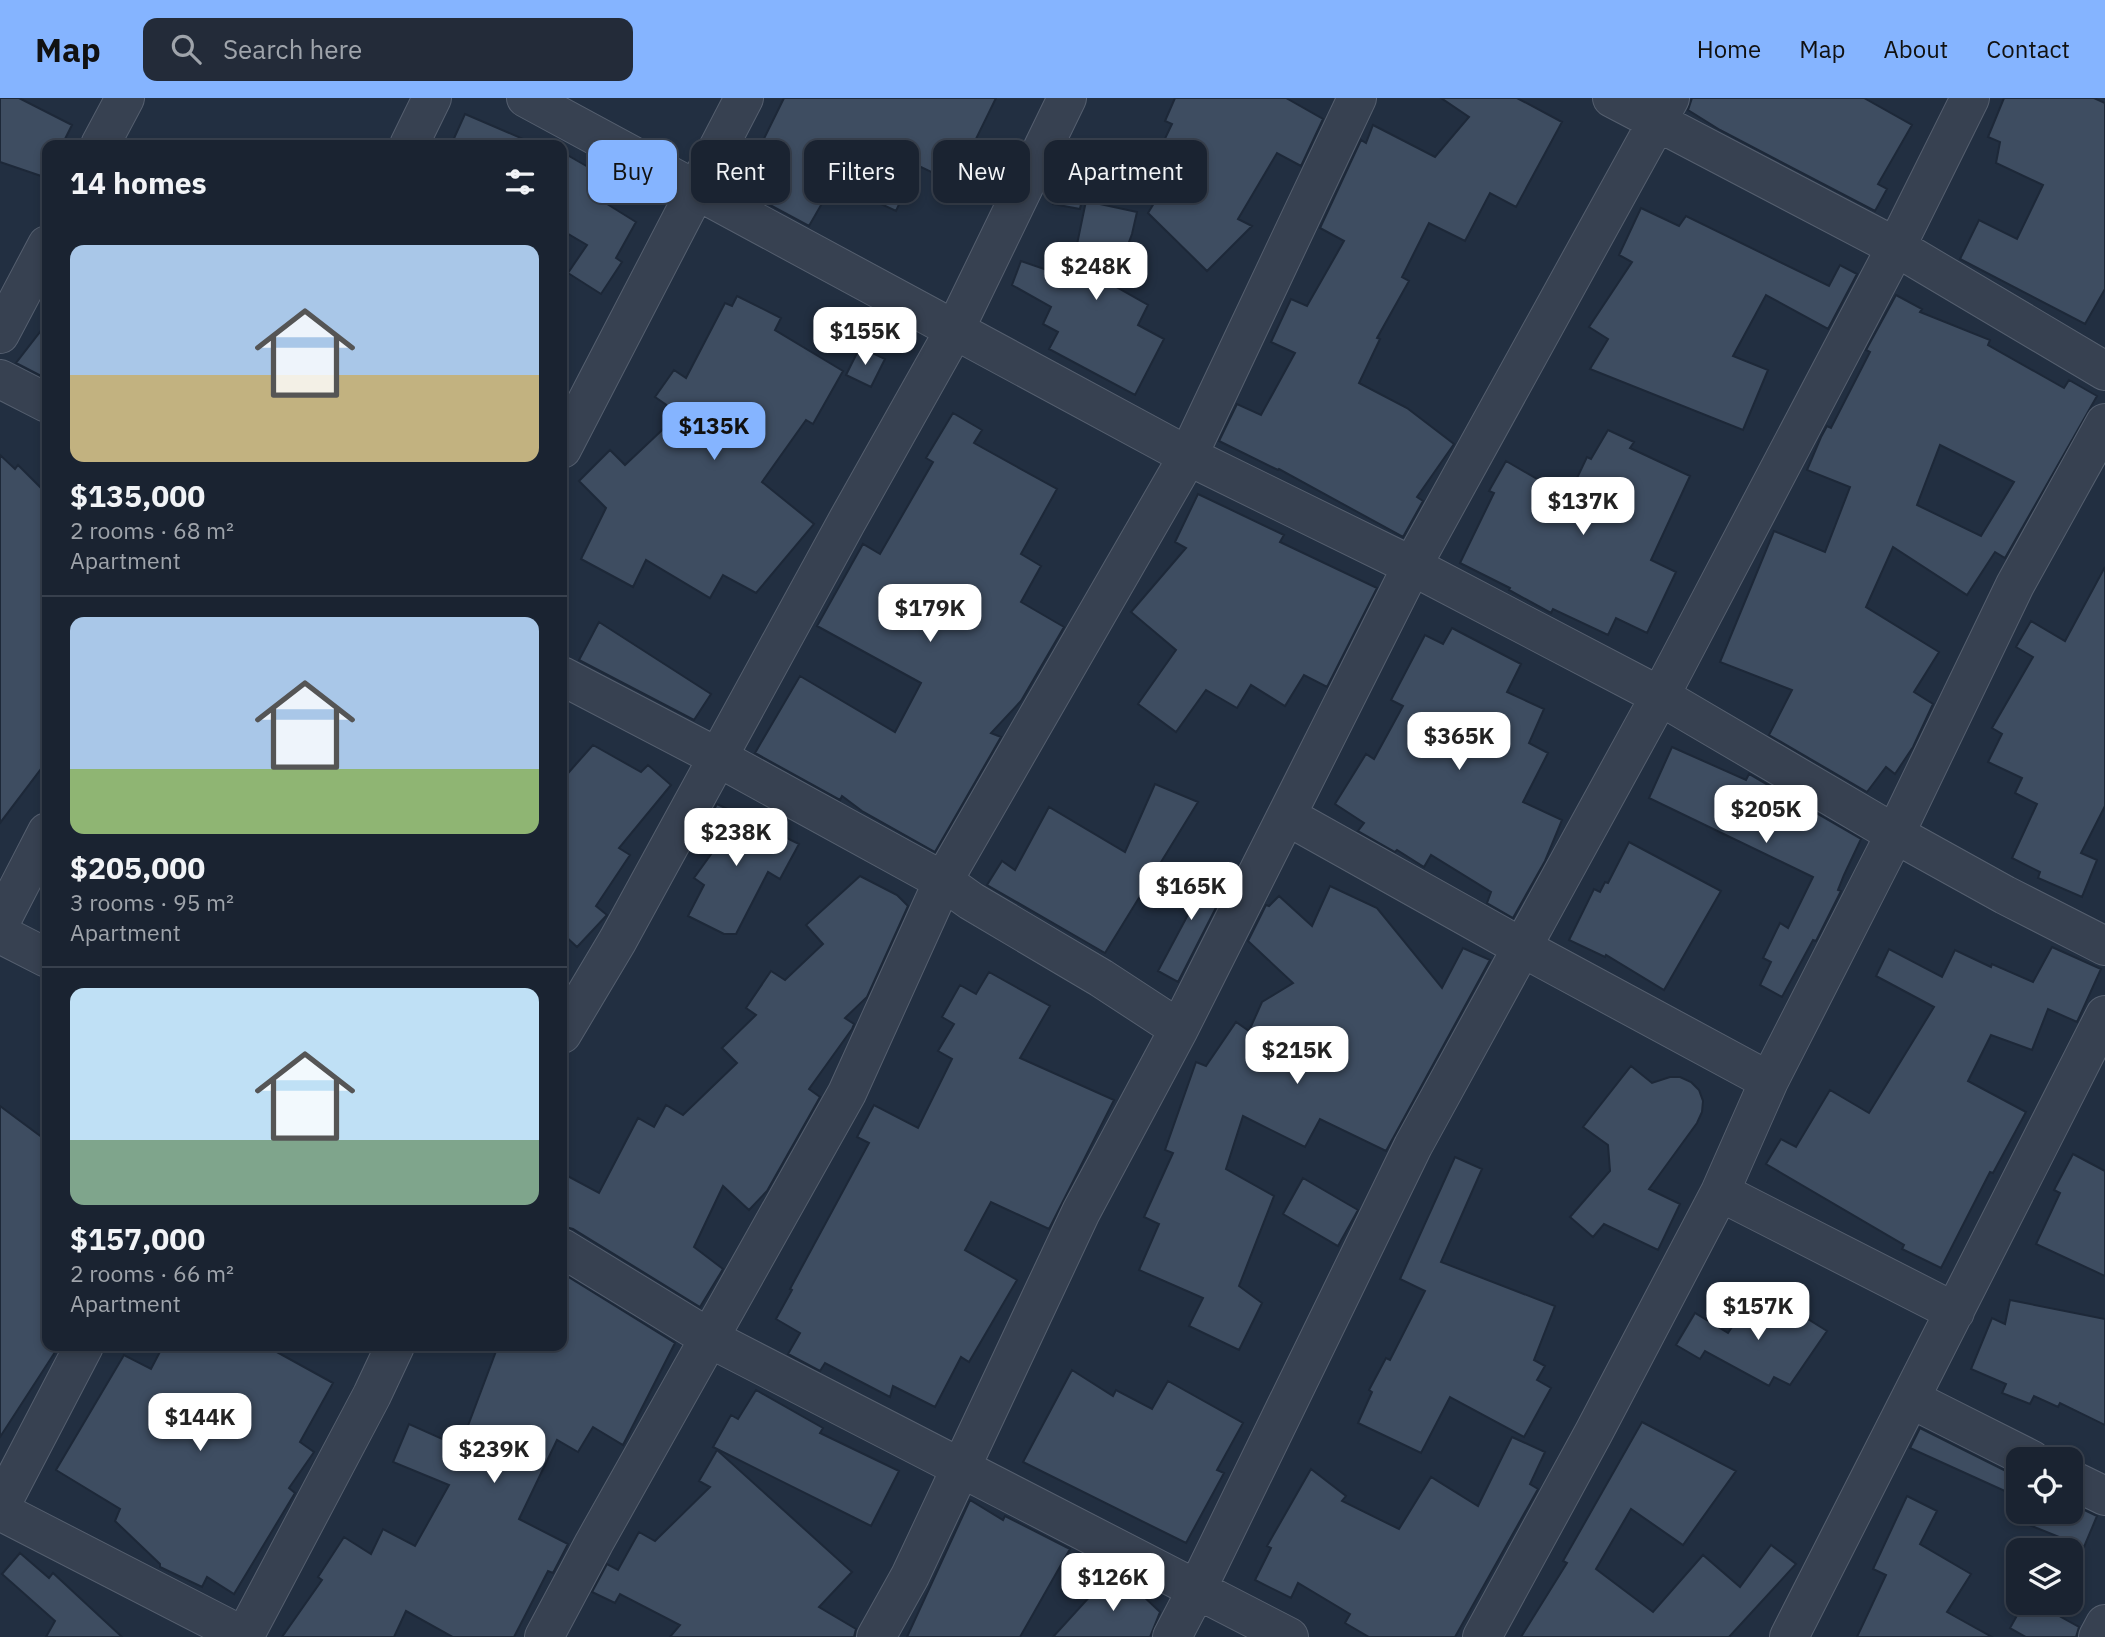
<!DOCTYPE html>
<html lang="en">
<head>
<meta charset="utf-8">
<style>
  body { margin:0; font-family:"IBM Plex Sans",sans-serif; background:#232b39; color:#f1f3f6; height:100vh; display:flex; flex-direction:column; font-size:26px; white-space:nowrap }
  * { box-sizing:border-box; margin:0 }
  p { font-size:23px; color:#9fa4ab }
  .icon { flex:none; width:38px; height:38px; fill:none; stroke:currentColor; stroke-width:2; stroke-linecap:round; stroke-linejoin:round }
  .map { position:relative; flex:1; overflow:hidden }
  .details { position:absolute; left:42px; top:42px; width:525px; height:1211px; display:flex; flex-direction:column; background:#1a2331; border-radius:14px; box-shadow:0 4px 10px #0003,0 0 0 2px #38404d }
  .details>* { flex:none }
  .banner { position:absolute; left:588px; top:42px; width:665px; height:63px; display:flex; gap:14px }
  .controls { position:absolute; left:2006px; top:1349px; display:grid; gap:14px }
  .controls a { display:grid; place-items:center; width:77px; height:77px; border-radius:14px; background:#1a2331; box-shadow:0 4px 10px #0003,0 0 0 2px #38404d; font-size:35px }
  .price { position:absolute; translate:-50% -60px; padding:0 16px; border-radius:14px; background:#fff; color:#222; font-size:23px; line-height:46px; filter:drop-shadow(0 2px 4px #0008) }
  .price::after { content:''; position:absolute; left:50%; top:42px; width:21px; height:16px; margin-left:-10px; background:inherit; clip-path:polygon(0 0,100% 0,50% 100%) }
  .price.current { background:#85b4ff; color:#111 }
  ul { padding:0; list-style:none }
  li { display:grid; align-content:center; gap:14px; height:371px; padding:0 28px }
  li+li { border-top:2px solid #38404d }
  li span { display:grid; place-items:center; height:217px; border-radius:14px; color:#555 }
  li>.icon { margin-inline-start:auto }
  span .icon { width:126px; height:126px; fill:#fffc; stroke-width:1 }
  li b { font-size:30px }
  h2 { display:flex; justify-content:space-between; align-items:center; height:84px; padding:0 28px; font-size:30px }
  .pill { padding:0 24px; border-radius:14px; background:#1a2331; box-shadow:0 4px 10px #0003,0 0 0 2px #38404d; font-size:24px; line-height:63px }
  .pill.current { background:#85b4ff; color:#111 }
  header { display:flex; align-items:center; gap:42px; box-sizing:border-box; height:98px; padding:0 35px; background:#85b4ff; color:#111 }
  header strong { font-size:33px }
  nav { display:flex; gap:38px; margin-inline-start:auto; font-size:24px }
  .search { width:490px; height:63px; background:#232b39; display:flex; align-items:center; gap:18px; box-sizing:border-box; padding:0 24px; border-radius:14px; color:#9fa4ab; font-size:26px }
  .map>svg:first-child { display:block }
  .building { fill:#3e4d61; stroke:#1d2838; stroke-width:2; fill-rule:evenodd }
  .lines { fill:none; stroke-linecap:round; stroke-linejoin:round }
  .minor-casing { stroke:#555f6f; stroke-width:40 }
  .minor { stroke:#374151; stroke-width:38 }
</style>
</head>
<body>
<header>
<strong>Map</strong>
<div class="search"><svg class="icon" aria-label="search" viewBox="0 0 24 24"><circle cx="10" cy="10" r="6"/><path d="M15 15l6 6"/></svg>Search here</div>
<nav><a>Home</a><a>Map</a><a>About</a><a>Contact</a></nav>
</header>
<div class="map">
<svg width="2105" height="1539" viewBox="0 0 2105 1539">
  <rect width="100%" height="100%" fill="#222f41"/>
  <path class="building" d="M 0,0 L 19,0 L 72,27 L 62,47 L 47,47 L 47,80 L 0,64 Z
    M 784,0 L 996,0 L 972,49 L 994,60 L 977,96 L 917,67 L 896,113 L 851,92 L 850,95 L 832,88 L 809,128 L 726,83 L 741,52 L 755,59 Z
    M 1175,0 L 1286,0 L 1323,21 L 1301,68 L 1277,55 L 1238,121 L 1252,128 L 1207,173 L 1148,115 L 1181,61 L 1160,51 L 1172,26 L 1165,23 Z
    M 1441,0 L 1517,0 L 1562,24 L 1516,109 L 1490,95 L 1465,143 L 1429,125 L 1402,179 L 1409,183 L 1377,240 L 1380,241 L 1359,285 L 1407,310 L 1454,346 L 1417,399 L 1423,403 L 1403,439 L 1279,371 L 1278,372 L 1219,343 L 1237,306 L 1261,317 L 1295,255 L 1271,244 L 1291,201 L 1307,208 L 1344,143 L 1320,130 L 1361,42 L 1366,45 L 1373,27 L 1435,59 L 1469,19 Z
    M 1692,0 L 1864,0 L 1912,27 L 1878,86 L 1887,91 L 1875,113 L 1720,32 L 1688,12 Z
    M 2004,0 L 2094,0 L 2105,5 L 2105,191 L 2085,226 L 1960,161 L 1979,122 L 2017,141 L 2043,87 L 1996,65 L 2000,44 L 1988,39 Z
    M 465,16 L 537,47 L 451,47 Z
    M 562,54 L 602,77 L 591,96 L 636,124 L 616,160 L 622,164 L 601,196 L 568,175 L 587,147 L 568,136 L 562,147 Z
    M 1060,64 L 1088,70 L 1080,111 L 1053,106 Z
    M 1086,103 L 1137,114 L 1132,136 L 1113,187 L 1148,207 L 1138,227 L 1164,241 L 1135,297 L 1049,251 L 1058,234 L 1043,226 L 1051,209 L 1012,187 L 1021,163 L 1070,180 Z
    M 1641,110 L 1679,128 L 1686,118 L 1829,188 L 1840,167 L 1857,176 L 1828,231 L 1766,197 L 1733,258 L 1768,272 L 1743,332 L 1590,271 L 1608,241 L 1589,229 L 1632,164 L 1619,157 Z
    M 1896,197 L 1922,211 L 1920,214 L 1990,242 L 1988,247 L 2064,290 L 2069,282 L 2097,298 L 2005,460 L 1995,454 L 1967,497 L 1893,449 L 1866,509 L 1939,554 L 1914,594 L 1933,606 L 1913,649 L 1895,676 L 1886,669 L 1867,694 L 1769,637 L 1792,592 L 1720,564 L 1774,433 L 1825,454 L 1850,389 L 1807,372 L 1821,339 L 1827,328 L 1831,330 L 1870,254 L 1866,252 ZM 1940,347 L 2014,384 L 1981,438 L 1917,407 Z
    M 737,198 L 781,220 L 775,232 L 843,273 L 813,326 L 806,322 L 762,384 L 814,426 L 756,495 L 723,477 L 710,500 L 646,462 L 633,489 L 581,461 L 606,410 L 579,383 L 610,352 L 625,367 L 676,319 L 665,312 L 668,308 L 655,299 L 674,272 L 686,280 L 725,205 L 732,208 Z
    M 47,225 L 47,281 L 16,265 Z
    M 860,249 L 885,261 L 871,289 L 846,277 Z
    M 953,315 L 982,332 L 974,345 L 1057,391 L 1021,456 L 1041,468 L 1021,504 L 1064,529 L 1021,603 L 991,635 L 1001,639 L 935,754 L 862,713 L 842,698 L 840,702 L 755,655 L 800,578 L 895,634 L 921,585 L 817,528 L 863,446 L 880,456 L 933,364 L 926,360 Z
    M 1608,332 L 1634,344 L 1630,350 L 1690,378 L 1651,462 L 1676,474 L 1647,535 L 1616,520 L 1608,537 L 1553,511 L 1551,515 L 1509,492 L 1510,490 L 1460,465 L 1494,395 L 1489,393 L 1506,363 L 1568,399 L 1587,359 L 1591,361 Z
    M 0,357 L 15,371 L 18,367 L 47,396 L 47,663 L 0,725 Z
    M 1198,396 L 1284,437 L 1280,444 L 1377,490 L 1327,589 L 1304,577 L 1285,608 L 1251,587 L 1237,610 L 1206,592 L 1176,634 L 1138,606 L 1176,552 L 1131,514 L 1186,450 L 1175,444 Z
    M 2105,469 L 2105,708 L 2081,755 L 2097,762 L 2082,799 L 2038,780 L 2040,774 L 2012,760 L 2037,706 L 2015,695 L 2022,680 L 1988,664 L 2002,636 L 1992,630 L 2033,559 L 2016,549 L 2031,523 L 2065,543 Z
    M 599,524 L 711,596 L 694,622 L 579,562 Z
    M 1452,530 L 1521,566 L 1507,594 L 1544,611 L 1529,645 L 1548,655 L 1523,704 L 1562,722 L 1545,763 L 1513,820 L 1487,805 L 1491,794 L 1431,757 L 1424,769 L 1397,752 L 1395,754 L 1358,733 L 1364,725 L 1335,706 L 1366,656 L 1374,661 L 1403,608 L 1391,602 L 1425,537 L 1443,546 Z
    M 593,647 L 641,674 L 648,667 L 671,687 L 619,750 L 630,757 L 596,808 L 607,817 L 577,849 L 562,835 L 562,682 Z
    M 1672,649 L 1746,682 L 1749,676 L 1861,741 L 1844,777 L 1838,792 L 1841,793 L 1816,843 L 1813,842 L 1782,899 L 1760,887 L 1771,864 L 1763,860 L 1780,825 L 1788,830 L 1813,779 L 1649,700 Z
    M 1155,686 L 1198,704 L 1105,855 L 987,787 L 1002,763 L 1015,772 L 1049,709 L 1125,754 Z
    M 717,706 L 799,746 L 780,781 L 768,774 L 736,836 L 724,836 L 688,818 L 704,787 L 694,780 L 714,752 L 697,743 Z
    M 1629,744 L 1721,793 L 1664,892 L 1606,857 L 1605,859 L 1569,842 L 1594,791 L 1600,794 L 1605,784 L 1608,785 Z
    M 1169,766 L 1226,790 L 1178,884 L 1158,873 L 1198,798 L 1167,770 Z
    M 860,778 L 897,797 L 908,808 L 867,899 L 845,920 L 854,926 L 852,931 L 809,991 L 820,999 L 767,1093 L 749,1112 L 723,1088 L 694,1149 L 723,1171 L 700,1209 L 573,1131 L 562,1128 L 562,1075 L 599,1095 L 638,1020 L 654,1029 L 666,1007 L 683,1017 L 737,965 L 722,950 L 756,917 L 746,910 L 771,873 L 785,882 L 823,846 L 806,827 Z
    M 1330,788 L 1377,810 L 1442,890 L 1463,850 L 1490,862 L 1386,1053 L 1320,1021 L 1305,1049 L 1243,1018 L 1226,1071 L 1274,1098 L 1239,1188 L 1262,1205 L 1239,1252 L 1189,1228 L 1203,1200 L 1139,1172 L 1159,1126 L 1144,1119 L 1173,1055 L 1165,1052 L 1196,964 L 1206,968 L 1236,924 L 1249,933 L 1262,904 L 1293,885 L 1248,843 L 1266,807 L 1269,808 L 1279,798 L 1312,828 Z
    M 2052,849 L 2101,871 L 2077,924 L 2048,911 L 2032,952 L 1991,937 L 1968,983 L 2026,1014 L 1993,1075 L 1990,1074 L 1941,1170 L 1902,1151 L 1904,1147 L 1766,1066 L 1781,1041 L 1796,1049 L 1830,992 L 1869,1015 L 1934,909 L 1876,878 L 1889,851 L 1942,879 L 1955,852 L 1991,869 L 1992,866 L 2033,884 Z
    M 989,874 L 1050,908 L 1020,960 L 1114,1002 L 1049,1131 L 991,1104 L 965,1152 L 1017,1182 L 969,1264 L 961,1259 L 935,1309 L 893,1288 L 890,1299 L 825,1265 L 820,1273 L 788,1256 L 800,1235 L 776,1221 L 792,1192 L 790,1191 L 869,1045 L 857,1039 L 874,1007 L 918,1030 L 952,961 L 938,953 L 954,926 L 942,919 L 960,887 L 976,896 Z
    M 1631,968 L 1652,985 L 1670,979 L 1680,979 L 1691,984 L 1699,992 L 1703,1003 L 1702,1014 L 1697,1025 L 1649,1091 L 1680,1106 L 1658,1152 L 1604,1126 L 1593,1139 L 1570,1119 L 1610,1073 L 1608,1047 L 1583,1029 Z
    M 0,1008 L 47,1043 L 47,1248 L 59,1248 L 0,1339 Z
    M 2073,1056 L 2105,1073 L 2105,1178 L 2036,1146 L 2060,1095 L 2054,1092 Z
    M 1455,1059 L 1482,1071 L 1441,1164 L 1555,1208 L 1534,1262 L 1545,1268 L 1537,1282 L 1551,1290 L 1524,1339 L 1450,1299 L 1421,1355 L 1358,1325 L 1372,1294 L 1369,1292 L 1386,1260 L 1390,1262 L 1425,1193 L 1400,1181 Z
    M 1303,1080 L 1358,1112 L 1338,1148 L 1283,1116 Z
    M 562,1175 L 675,1245 L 623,1347 L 593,1329 L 578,1354 L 557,1342 L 519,1421 L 568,1446 L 553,1475 L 548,1473 L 514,1539 L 453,1539 L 406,1513 L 394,1539 L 282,1539 L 322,1482 L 318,1479 L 344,1439 L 371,1456 L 383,1431 L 415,1448 L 449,1387 L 393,1364 L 409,1326 L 460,1349 L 498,1248 L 562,1248 Z
    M 1776,1201 L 1827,1233 L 1790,1287 L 1774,1279 L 1769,1288 L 1705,1253 L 1700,1261 L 1676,1247 L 1695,1215 L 1728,1235 L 1749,1204 L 1767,1215 Z
    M 2010,1202 L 2105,1221 L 2105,1327 L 2060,1305 L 2058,1309 L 2034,1298 L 2030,1306 L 2002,1295 L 2006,1286 L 1971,1271 L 1992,1220 L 2005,1226 Z
    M 163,1248 L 266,1248 L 333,1285 L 300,1344 L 314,1354 L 289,1390 L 295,1395 L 234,1496 L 207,1479 L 202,1489 L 160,1469 L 160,1466 L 115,1423 L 120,1411 L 56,1372 L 124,1257 L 151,1271 Z
    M 1072,1272 L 1113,1298 L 1116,1292 L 1152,1311 L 1168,1283 L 1243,1325 L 1217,1372 L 1224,1375 L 1186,1445 L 1023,1364 Z
    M 756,1292 L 823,1330 L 820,1335 L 899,1373 L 871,1428 L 713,1349 L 731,1317 L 738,1321 Z
    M 1642,1324 L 1736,1373 L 1683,1447 L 1631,1411 L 1596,1471 L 1653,1514 L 1703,1457 L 1740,1489 L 1771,1447 L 1796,1466 L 1729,1539 L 1521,1539 L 1567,1465 L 1563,1463 Z
    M 1920,1330 L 2018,1379 L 2018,1399 L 1910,1350 Z
    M 1512,1339 L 1545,1354 L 1530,1386 L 1538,1391 L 1455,1539 L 1369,1539 L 1345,1525 L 1350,1516 L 1298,1485 L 1291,1500 L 1255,1482 L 1271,1450 L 1267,1448 L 1311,1371 L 1346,1398 L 1342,1403 L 1399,1431 L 1431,1379 L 1478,1408 Z
    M 717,1352 L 852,1474 L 819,1509 L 856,1531 L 854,1539 L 670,1539 L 680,1527 L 620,1496 L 615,1505 L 592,1494 L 607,1466 L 618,1472 L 639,1434 L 655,1443 L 710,1389 L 699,1383 Z
    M 1907,1398 L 1937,1413 L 1920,1446 L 1971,1476 L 1947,1514 L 1992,1539 L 1857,1539 L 1886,1477 L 1873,1471 Z
    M 970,1402 L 1003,1422 L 1005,1418 L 1070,1451 L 1020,1539 L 907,1539 Z
    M 2070,1405 L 2097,1418 L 2084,1449 L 2012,1420 L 2018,1410 L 2018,1414 L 2070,1414 Z
    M 20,1455 L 49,1480 L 53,1475 L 122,1539 L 46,1539 L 55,1523 L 2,1476 Z
    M 1113,1473 L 1120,1476 L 1160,1514 L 1150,1539 L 1053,1539 Z
    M 2024,1505 L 2058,1505 L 2052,1514 L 2079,1529 L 2076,1539 L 2026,1539 L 2010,1530 Z"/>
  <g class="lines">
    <defs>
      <path id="minor" d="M 526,0 L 1188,358 L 1412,468 L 1660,598 L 1895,736 L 2005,797 L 2105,848
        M 1612,0 L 1896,149 L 2105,273
        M 100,47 L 125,0
        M 409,47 L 432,0
        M 0,236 L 47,147
        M 0,281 L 47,305
        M 562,351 L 744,0
        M 562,578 L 719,660 L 943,783 L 971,803 L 1101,880 L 1179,931
        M 1287,718 L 1521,849 L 1769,983
        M 0,825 L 47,734
        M 0,836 L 47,860
        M 562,936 L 618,842 L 846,425 L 955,231 L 1067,0
        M 1720,1094 L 1955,1214
        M 562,1150 L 709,1240 L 1289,1539
        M 1911,1301 L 2032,1362
        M 2070,1381 L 2105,1398
        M 0,1409 L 84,1248
        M 0,1413 L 245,1539
        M 244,1539 L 372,1297 L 395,1248
        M 544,1539 L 594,1445 L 847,995 L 943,783 L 1188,358 L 1357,0
        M 876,1539 L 910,1478 L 1081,1114 L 1179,931 L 1412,468 L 1670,0
        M 1172,1539 L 1197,1491 L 1413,1048 L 1660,598 L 1896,149 L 1970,0
        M 1482,1539 L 1594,1334 L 1720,1094 L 1769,983 L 1895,736 L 2015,487 L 2105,325
        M 1789,1539 L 2105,917
        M 2098,1539 L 2105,1526"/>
    </defs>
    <use href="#minor" class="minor-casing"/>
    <use href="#minor" class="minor"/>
  </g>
</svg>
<div class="controls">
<a><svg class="icon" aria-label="locate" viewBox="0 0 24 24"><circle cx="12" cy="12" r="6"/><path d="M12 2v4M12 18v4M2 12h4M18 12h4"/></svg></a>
<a><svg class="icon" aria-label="layers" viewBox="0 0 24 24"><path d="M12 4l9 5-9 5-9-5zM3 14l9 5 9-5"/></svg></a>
</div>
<b class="price" style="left:1096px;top:204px">$248K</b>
<b class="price" style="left:865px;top:269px">$155K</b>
<b class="price current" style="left:714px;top:364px">$135K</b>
<b class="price" style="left:1583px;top:439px">$137K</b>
<b class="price" style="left:930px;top:546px">$179K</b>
<b class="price" style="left:1459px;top:674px">$365K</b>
<b class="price" style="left:1766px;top:747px">$205K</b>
<b class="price" style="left:736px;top:770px">$238K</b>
<b class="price" style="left:1191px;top:824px">$165K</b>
<b class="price" style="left:1297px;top:988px">$215K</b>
<b class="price" style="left:1758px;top:1244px">$157K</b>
<b class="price" style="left:200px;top:1355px">$144K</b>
<b class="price" style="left:494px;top:1387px">$239K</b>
<b class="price" style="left:1113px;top:1515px">$126K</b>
<div class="banner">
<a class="pill current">Buy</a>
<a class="pill">Rent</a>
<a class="pill">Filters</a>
<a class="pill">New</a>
<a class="pill">Apartment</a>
</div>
<section class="details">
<h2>14 homes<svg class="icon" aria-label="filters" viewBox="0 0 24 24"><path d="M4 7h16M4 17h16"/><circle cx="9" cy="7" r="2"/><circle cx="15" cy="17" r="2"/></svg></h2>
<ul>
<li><span style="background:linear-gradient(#a9c7e8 60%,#c2b280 0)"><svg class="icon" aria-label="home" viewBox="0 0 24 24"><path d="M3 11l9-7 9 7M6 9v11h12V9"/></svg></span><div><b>$135,000</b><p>2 rooms · 68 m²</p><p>Apartment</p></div></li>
<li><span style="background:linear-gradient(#a9c7e8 70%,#8fb573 0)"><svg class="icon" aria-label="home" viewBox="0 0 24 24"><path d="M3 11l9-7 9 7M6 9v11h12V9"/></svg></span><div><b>$205,000</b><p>3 rooms · 95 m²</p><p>Apartment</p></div></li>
<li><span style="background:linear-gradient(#bfe0f5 70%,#7fa58c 0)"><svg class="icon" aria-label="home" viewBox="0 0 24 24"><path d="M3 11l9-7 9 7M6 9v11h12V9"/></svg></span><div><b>$157,000</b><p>2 rooms · 66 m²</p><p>Apartment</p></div></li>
</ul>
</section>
</div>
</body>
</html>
